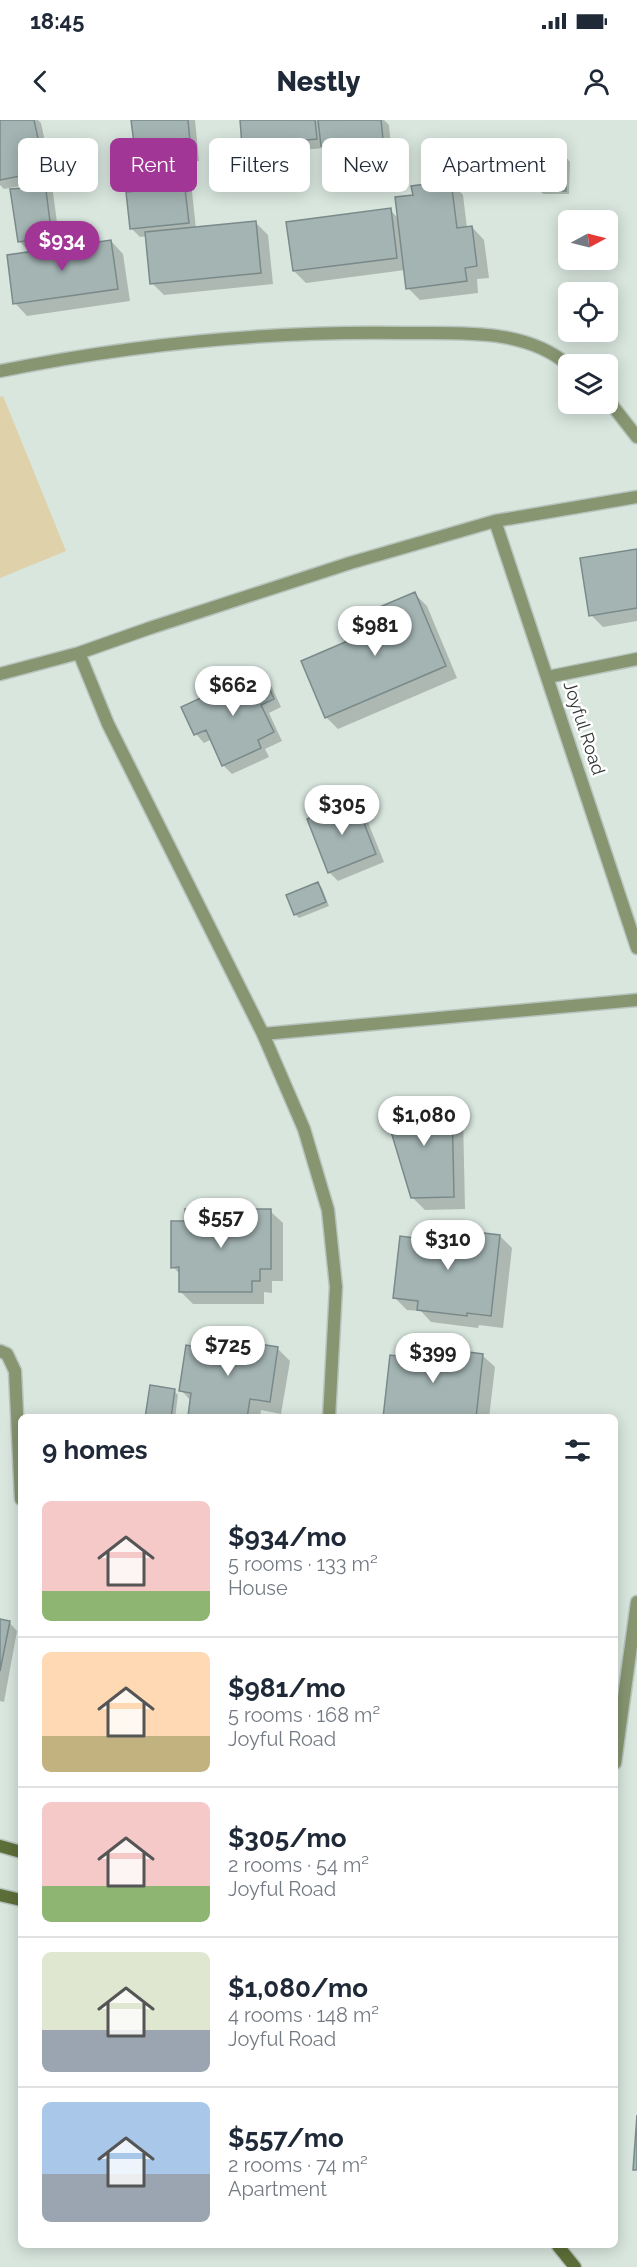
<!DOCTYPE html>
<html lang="en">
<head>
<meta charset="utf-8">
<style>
  body { margin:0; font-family:Raleway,sans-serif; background:#f2f2f3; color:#1f2937; height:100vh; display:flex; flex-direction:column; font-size:22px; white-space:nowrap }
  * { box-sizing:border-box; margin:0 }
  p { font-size:20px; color:#747a83 }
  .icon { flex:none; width:33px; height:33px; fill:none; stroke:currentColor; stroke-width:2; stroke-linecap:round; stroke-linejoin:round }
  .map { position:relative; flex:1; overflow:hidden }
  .side { position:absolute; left:18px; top:1294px; width:600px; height:834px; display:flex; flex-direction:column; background:#fff; border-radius:9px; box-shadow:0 3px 15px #0003 }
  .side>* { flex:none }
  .banner { position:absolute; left:18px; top:18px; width:602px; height:54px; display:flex; gap:12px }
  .needle { width:39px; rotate:83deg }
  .buttons { position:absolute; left:558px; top:90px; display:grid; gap:12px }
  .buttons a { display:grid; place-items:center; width:60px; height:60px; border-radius:9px; background:#fff; box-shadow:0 3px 15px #0003; font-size:30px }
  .price { position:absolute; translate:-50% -51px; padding:0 14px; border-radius:21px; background:#fff; color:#222; font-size:20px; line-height:39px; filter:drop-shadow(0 2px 3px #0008) }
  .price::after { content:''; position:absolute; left:50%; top:36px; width:18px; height:14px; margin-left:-9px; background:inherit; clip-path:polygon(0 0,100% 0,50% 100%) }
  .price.selected { background:#a23696; color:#fff }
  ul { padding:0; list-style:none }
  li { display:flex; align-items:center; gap:18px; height:150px; padding:0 24px }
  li+li { border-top:2px solid #e0e1e3 }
  li span { display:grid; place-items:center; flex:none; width:168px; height:120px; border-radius:9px; color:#555 }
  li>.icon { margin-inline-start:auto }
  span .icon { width:72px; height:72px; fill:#fffc; stroke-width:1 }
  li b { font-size:26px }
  h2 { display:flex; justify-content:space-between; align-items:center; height:72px; padding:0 24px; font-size:26px }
  .pill { padding:0 21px; border-radius:9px; background:#fff; box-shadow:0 3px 15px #0003; font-size:21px; line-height:54px }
  .pill.selected { background:#a23696; color:#fff }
  .status { display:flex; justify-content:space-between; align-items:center; height:42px; padding:0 30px; background:#fff; direction:ltr }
  .status svg { height:16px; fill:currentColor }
  header { display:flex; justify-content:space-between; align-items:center; height:78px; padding:0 24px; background:#fff; font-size:27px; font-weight:800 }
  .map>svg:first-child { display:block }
  .green { fill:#dfd1aa }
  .shadow { fill:#0003 }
  .building { fill:#a3b4b3; stroke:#7a8a8a; stroke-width:1.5 }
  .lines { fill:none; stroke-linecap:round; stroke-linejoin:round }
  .street-casing { stroke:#b7c4bd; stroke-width:15 }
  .secondary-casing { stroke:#b7c4bd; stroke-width:15 }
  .street { stroke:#879571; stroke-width:12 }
  .secondary { stroke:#5d6f39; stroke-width:12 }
  .labels { text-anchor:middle; stroke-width:5; stroke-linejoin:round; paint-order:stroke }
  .street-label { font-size:18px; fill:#353a37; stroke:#fff }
</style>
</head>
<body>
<div class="status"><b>18:45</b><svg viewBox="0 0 49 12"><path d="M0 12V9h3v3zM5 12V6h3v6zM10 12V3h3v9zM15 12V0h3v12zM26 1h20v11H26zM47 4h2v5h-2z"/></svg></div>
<header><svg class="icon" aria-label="back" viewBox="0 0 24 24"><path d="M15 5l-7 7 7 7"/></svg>Nestly<svg class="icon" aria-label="person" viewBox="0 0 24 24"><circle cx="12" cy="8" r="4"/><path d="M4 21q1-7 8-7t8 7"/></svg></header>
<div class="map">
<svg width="637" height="2147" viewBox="0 0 637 2147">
  <rect width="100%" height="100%" fill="#d8e6de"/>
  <path class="green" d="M 3,276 L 66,431 L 0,458 L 0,277 Z"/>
  <path class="shadow" d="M 7,0 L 38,0 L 41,3 L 53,59 L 47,60 L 52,65 L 60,125 L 28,130 L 20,122 L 25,65 L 4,69 L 0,65 L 0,2 Z
    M 133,0 L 195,0 L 199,41 L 180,43 L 190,53 L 196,109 L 256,103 L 268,115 L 273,164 L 164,175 L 152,163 L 147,116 L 140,117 L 131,108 L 146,71 L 147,48 L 137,38 Z
    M 241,0 L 384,0 L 389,5 L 391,27 L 331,34 L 325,28 L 252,34 L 243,26 Z
    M 566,37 L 570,42 L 569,74 L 543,74 L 539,70 Z
    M 451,62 L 463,75 L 467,108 L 472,107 L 484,120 L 489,158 L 477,159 L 478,173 L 420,180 L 408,168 L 405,150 L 306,163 L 294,151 L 390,90 L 399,99 Z
    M 111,121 L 123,134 L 130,181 L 27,196 L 15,183 Z
    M 637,431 L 637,501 L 603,507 L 591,495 Z
    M 415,474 L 427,486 L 457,558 L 338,609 L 326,597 L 359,518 Z
    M 261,552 L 269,561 L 281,587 L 269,593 L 282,621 L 265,629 L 269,637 L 232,654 L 223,645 L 212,619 L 204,623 L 196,614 L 183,588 Z
    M 355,681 L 363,690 L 384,742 L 338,761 L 329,752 Z
    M 318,763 L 322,768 L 329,786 L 299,798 L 295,794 Z
    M 451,985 L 463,997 L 465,1089 L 425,1090 L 412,1077 Z
    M 270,1091 L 283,1103 L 283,1161 L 272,1161 L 272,1173 L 264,1172 L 264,1184 L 193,1184 L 181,1172 L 181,1155 L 173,1147 Z
    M 500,1116 L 512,1128 L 503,1208 L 479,1205 L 478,1208 L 431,1202 L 421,1191 L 407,1190 L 394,1177 L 424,1120 Z
    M 278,1229 L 290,1241 L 281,1294 L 261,1290 L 260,1298 L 192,1298 L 189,1295 L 191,1281 L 181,1270 L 213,1230 Z
    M 482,1235 L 495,1247 L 489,1298 L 385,1298 L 407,1239 Z
    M 174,1271 L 178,1275 L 175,1298 L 146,1298 Z
    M 0,1501 L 9,1502 L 17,1511 L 4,1582 L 0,1581 Z"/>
  <path class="building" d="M 0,0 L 34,0 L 45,51 L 0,60 Z
    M 131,0 L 188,0 L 191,33 L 136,39 Z
    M 240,0 L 315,0 L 317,19 L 242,26 Z
    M 318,0 L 381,0 L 383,19 L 321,26 Z
    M 538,35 L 566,36 L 566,71 L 538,70 Z
    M 182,43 L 189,103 L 130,109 L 126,72 L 145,70 L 142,47 Z
    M 44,55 L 52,117 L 18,122 L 10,69 L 23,68 L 22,58 Z
    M 451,61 L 457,108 L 472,106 L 477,146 L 465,148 L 467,161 L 406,169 L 395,77 L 413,75 L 411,66 Z
    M 391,88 L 397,138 L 293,151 L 286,102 Z
    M 256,101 L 261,153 L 150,164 L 145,112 Z
    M 111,120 L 118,169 L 13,184 L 7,135 Z
    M 637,429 L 637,488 L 589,496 L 580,438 Z
    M 415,472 L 446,546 L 325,598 L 301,541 L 357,517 L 349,500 Z
    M 261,550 L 274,579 L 261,585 L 274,612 L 258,620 L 261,628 L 222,646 L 206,610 L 194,615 L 181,587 Z
    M 355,680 L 376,734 L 328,753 L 307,699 Z
    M 318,762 L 326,782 L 294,795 L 286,775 Z
    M 452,983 L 454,1077 L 411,1078 L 383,985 Z
    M 185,1089 L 271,1089 L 271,1149 L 260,1149 L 260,1161 L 252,1161 L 252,1172 L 179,1172 L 179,1147 L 171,1148 L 171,1101 L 186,1101 Z
    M 424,1106 L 500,1115 L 491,1196 L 467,1193 L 467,1196 L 417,1190 L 418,1181 L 393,1178 L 400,1116 L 423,1119 Z
    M 214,1217 L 278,1227 L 270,1282 L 250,1279 L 247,1298 L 188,1296 L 191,1273 L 179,1271 L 186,1225 L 212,1229 Z
    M 407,1224 L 483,1234 L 476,1298 L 383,1298 L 390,1235 L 406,1237 Z
    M 150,1265 L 175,1269 L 171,1298 L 145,1298 Z
    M 0,1499 L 10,1501 L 0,1551 Z
    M 637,1995 L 637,2050 L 633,2050 Z"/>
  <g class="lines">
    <defs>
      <path id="street" d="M 0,251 C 133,224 267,211 402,213 C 458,214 523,207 568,245
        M 608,280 L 637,317
        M 495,401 L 637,828
        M 79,533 L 108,604 L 263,914 L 304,1009 L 328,1090 L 336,1167 L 329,1298
        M 0,554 L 79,533 L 150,508 L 350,443 L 495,401 L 637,377
        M 548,557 L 637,539
        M 263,914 L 637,880
        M 0,1231 L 7,1234 L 15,1251 L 21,1379
        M 615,1643 L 637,1482"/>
      <path id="secondary" d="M 0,1726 L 21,1732
        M 0,1775 L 21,1780
        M 558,2126 L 575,2147"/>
    </defs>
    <use href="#street" class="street-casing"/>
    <use href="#secondary" class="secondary-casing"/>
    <use href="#street" class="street"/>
    <use href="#secondary" class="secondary"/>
  </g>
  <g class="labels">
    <g class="street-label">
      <text transform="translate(584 608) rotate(72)" y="6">Joyful Road</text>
    </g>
  </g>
</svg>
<div class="buttons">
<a><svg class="needle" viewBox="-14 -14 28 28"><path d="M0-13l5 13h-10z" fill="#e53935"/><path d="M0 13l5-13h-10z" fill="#747a83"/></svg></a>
<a><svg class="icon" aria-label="locate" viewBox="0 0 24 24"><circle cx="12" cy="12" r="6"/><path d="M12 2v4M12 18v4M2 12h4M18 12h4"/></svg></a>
<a><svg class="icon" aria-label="layers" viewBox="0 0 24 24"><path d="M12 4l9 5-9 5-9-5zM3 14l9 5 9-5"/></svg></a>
</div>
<b class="price selected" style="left:62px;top:152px">$934</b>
<b class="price" style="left:375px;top:537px">$981</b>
<b class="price" style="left:233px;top:597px">$662</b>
<b class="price" style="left:342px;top:716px">$305</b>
<b class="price" style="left:424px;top:1027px">$1,080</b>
<b class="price" style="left:221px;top:1129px">$557</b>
<b class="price" style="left:448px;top:1151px">$310</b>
<b class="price" style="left:228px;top:1257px">$725</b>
<b class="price" style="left:433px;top:1264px">$399</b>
<div class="banner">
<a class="pill">Buy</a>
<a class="pill selected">Rent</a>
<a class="pill">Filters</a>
<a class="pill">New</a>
<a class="pill">Apartment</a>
</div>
<section class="side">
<h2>9 homes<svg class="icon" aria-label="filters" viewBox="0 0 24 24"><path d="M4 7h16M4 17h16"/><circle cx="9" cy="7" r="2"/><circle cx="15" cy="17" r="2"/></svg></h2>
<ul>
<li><span style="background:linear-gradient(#f6c9c9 75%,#8fb573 0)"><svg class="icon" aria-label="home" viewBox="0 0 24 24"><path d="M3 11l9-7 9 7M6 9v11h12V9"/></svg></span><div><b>$934/mo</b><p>5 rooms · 133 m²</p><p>House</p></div></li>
<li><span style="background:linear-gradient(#ffd9b3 70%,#c2b280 0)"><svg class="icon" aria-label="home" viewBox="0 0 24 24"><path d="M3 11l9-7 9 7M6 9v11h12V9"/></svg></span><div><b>$981/mo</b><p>5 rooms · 168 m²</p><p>Joyful Road</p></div></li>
<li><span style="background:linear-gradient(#f6c9c9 70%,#8fb573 0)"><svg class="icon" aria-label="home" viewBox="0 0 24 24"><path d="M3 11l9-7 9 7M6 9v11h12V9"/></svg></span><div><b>$305/mo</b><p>2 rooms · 54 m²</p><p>Joyful Road</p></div></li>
<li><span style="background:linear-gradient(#dfe7d0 65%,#9aa5b1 0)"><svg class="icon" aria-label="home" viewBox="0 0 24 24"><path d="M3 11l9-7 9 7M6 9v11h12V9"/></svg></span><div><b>$1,080/mo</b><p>4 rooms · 148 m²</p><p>Joyful Road</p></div></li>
<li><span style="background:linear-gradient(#a9c7e8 60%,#9aa5b1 0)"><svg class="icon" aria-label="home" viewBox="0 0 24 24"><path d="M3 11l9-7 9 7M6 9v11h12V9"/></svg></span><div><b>$557/mo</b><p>2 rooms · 74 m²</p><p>Apartment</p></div></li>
</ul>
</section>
</div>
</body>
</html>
